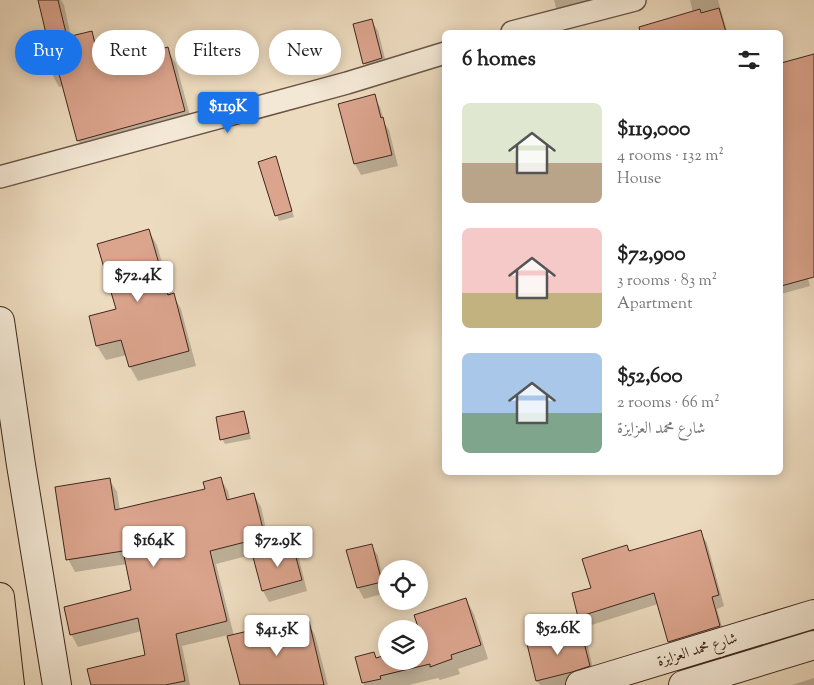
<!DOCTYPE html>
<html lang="en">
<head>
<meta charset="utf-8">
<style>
  body { margin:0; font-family:"Sorts Mill Goudy",Amiri,serif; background:#f2f2f2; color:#222; height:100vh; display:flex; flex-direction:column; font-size:19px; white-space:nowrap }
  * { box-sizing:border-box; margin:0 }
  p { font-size:16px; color:#767676 }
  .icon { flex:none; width:28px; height:28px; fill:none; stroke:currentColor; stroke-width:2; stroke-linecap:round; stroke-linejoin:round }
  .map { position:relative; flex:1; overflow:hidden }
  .panel { position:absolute; left:442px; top:30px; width:341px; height:445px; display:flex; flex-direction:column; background:#fff; border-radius:8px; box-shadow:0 2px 12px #0003 }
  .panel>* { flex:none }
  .hud { position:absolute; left:15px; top:30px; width:352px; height:45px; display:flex; gap:10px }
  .fabs { position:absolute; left:378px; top:560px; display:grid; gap:10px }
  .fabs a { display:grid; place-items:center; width:50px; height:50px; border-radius:50%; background:#fff; box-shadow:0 2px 12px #0003; font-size:25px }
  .price { position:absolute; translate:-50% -42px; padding:0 11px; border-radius:5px; background:#fff; color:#222; font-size:16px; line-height:32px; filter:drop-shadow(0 1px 2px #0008) }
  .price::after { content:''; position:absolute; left:50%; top:30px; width:15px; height:11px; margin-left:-8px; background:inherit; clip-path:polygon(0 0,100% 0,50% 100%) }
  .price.on { background:#1a73e8; color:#fff }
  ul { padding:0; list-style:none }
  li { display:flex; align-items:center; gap:15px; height:125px; padding:0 20px }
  li span { display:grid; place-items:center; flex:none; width:140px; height:100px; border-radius:8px; color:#555 }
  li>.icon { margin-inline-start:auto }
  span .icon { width:60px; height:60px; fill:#fffc; stroke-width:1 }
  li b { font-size:21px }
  h2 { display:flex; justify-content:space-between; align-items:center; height:60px; padding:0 20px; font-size:21px }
  .tag { padding:0 18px; border-radius:22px; background:#fff; box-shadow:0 2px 12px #0003; font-size:18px; line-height:45px }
  .tag.on { background:#1a73e8; color:#fff }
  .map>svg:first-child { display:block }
  .shadow { fill:#0003 }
  .building { fill:#dba48d; stroke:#3e271d }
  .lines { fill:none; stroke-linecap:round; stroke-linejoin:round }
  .street-casing { stroke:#6a5446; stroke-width:24 }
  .secondary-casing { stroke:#3e271d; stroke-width:30 }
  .highway-casing { stroke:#3e271d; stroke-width:30 }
  .street { stroke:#f3e8d5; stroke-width:21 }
  .secondary { stroke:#f3e8d5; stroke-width:28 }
  .highway { stroke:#eddbbf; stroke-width:28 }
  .labels { text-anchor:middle; stroke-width:5; stroke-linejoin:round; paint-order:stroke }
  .street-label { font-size:15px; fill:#3e271d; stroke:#f3e8d5 }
</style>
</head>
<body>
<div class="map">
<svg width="814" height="685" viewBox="0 0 814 685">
  <rect width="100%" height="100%" fill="#eddbbf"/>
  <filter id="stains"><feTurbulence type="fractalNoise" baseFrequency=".004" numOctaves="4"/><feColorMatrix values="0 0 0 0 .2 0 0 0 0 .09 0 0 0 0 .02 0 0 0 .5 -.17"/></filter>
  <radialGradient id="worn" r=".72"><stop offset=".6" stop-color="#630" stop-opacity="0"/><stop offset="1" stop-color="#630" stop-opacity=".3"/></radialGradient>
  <path class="shadow" d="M 40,0 L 61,0 L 64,5 L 71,37 L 91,33 L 100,48 L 104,66 L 167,49 L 176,64 L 193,126 L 87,155 L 78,140 L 64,86 L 59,87 L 51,72 L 50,42 Z
    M 554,0 L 606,0 L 562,19 L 556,8 Z
    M 690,0 L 718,0 L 727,31 L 732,30 L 734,32 L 644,32 L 642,27 L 693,13 Z
    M 371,20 L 378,31 L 388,70 L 371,74 L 365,63 Z
    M 814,55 L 814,224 L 794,229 L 810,286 L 781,294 L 781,64 Z
    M 374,96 L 380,107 L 385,124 L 389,130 L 398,166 L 361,175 L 355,164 L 340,105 Z
    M 275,157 L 278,163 L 294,217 L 279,221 L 260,162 Z
    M 149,231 L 157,245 L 171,295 L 173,295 L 181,309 L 196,366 L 138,381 L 130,367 L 127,355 L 106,360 L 97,346 L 117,310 Z
    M 243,412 L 246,418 L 251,439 L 225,444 L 222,439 Z
    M 220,478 L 228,491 L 230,500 L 254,495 L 261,507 L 271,550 L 216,564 L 234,636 L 264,628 L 267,633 L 308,623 L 315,635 L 328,685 L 240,685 L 228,635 L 182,646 L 190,685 L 92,685 L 147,656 L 142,631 L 78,647 L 71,634 L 132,591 L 127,564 L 75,572 L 68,559 L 109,479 L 117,492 L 120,510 L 207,490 Z
    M 700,532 L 707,543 L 724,606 L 717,609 L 725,637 L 675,652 L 669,642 L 658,604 L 585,627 L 579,616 L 592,589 L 630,552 Z
    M 371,545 L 378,556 L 386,593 L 364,599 L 358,588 Z
    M 292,548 L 299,559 L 307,591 L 269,602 L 263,591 Z
    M 466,599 L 474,614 L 488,659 L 458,669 L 460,674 L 440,680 L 438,678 L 409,685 L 364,685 L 357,658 L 374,654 L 377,659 L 386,656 L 386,661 L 419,661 L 419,648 L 425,646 Z
    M 580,632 L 587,643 L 595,677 L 571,685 L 540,685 L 537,681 Z
    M 814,678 L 814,685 L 792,685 Z"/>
  <path class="building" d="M 38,0 L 58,0 L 67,37 L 92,31 L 100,66 L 168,47 L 185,111 L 77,141 L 58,70 L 49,73 L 42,43 L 48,42 Z
    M 719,8 L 726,32 L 640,32 L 639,27 L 700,9 L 701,13 Z
    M 372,19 L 382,58 L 363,64 L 353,24 Z
    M 814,54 L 814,277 L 781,286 L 781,63 Z
    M 375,94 L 381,118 L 383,117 L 392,155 L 354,164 L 338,104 Z
    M 276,156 L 292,211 L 275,216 L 258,162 Z
    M 149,229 L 168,295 L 174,293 L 189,351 L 129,367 L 121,340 L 96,346 L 89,316 L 116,309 L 97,244 Z
    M 244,411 L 249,433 L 220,440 L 216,417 Z
    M 221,477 L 227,500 L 254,493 L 265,537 L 210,551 L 227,621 L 176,634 L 185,681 L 165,685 L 91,685 L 87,669 L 145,655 L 138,618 L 70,635 L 64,607 L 131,590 L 123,551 L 66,560 L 55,487 L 110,478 L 115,510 L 205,489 L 203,482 Z
    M 701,530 L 719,595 L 712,597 L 720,626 L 668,642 L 654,593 L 578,617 L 572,593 L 591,588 L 582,559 L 627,545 L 629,551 Z
    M 372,544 L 382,582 L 357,588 L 346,550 Z
    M 293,546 L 302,580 L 262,591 L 253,557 Z
    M 466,598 L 481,645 L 451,655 L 452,659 L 430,667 L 430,664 L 380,676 L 381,679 L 362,683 L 355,657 L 374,652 L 376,658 L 386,655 L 386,661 L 419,661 L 419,646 L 424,645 L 414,615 Z
    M 309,621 L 324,685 L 240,685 L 227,636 L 265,627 L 266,632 Z
    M 581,631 L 590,666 L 572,672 L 536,681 L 527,644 Z"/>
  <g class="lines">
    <defs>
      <path id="street" d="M 512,32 L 635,0
        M 0,177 L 347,83 L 445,53"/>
      <path id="secondary" d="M 0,321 L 21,465 L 57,685
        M 580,685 L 814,614
        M 683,685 L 814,645"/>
      <path id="highway" d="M 0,597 L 10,685"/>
    </defs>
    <use href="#street" class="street-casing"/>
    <use href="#secondary" class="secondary-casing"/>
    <use href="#highway" class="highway-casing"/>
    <use href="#street" class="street"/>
    <use href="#secondary" class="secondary"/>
    <use href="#highway" class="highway"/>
  </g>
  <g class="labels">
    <g class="street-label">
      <text transform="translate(697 649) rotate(-17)" y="5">شارع محمد العزايزة</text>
    </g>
  </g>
  <rect width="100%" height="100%" filter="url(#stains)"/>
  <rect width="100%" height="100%" fill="url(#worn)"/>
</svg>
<div class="fabs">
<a><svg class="icon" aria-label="locate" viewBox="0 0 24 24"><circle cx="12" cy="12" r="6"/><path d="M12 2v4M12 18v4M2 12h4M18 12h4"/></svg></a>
<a><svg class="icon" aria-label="layers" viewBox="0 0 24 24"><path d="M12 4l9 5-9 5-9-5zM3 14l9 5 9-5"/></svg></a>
</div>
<b class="price on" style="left:228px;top:134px">$119K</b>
<b class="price" style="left:138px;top:303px">$72.4K</b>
<b class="price" style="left:154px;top:568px">$164K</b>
<b class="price" style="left:278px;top:568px">$72.9K</b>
<b class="price" style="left:558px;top:656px">$52.6K</b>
<b class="price" style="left:277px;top:657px">$41.5K</b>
<div class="hud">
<a class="tag on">Buy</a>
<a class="tag">Rent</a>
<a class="tag">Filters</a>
<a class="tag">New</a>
</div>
<section class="panel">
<h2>6 homes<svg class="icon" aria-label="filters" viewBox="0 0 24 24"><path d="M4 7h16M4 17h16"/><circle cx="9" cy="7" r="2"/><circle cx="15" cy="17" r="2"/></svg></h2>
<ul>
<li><span style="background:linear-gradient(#dfe7d0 60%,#b9a48a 0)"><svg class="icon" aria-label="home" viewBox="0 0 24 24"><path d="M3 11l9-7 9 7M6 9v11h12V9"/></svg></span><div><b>$119,000</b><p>4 rooms · 132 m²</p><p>House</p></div></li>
<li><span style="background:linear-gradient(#f6c9c9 65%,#c2b280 0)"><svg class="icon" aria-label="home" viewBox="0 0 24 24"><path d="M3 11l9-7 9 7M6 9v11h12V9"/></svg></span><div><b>$72,900</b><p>3 rooms · 83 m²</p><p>Apartment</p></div></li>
<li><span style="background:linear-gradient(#a9c7e8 60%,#7fa58c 0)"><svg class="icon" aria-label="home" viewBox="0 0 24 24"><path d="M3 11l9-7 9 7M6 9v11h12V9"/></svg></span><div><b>$52,600</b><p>2 rooms · 66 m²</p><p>شارع محمد العزايزة</p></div></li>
</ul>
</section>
</div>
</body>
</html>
